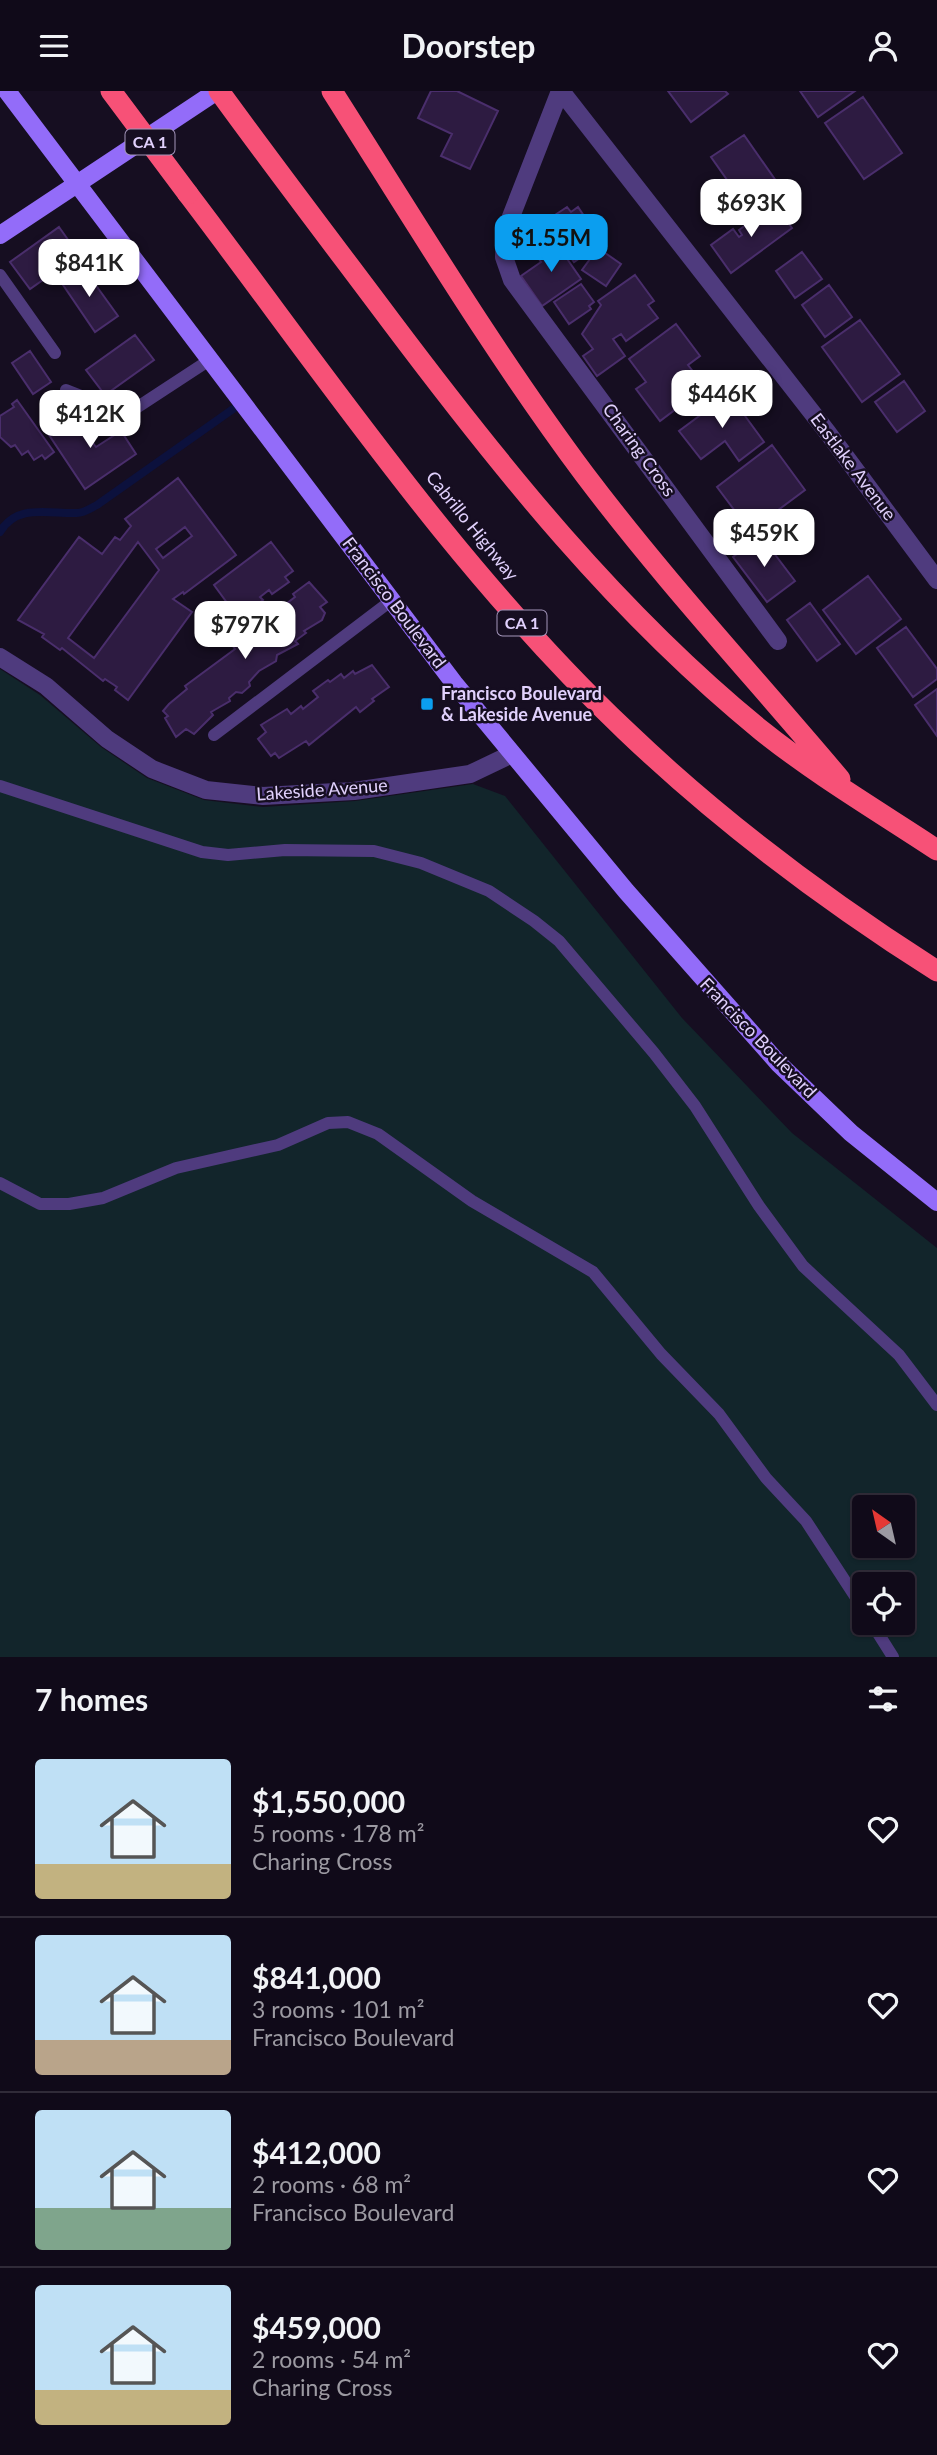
<!DOCTYPE html>
<html lang="en">
<head>
<meta charset="utf-8">
<style>
  body { margin:0; font-family:Lato,sans-serif; background:#1e1826; color:#f1f3f6; height:100vh; display:flex; flex-direction:column; font-size:26px; white-space:nowrap }
  * { box-sizing:border-box; margin:0 }
  p { font-size:23px; color:#9c9aa2 }
  .icon { flex:none; width:38px; height:38px; fill:none; stroke:currentColor; stroke-width:2; stroke-linecap:round; stroke-linejoin:round }
  .map { position:relative; height:1566px; overflow:hidden }
  .details { display:flex; flex-direction:column; background:#100a19; flex:1 }
  .details>* { flex:none }
  .needle { width:46px; rotate:326deg }
  .controls { position:absolute; left:852px; top:1404px; display:grid; gap:14px }
  .controls a { display:grid; place-items:center; width:63px; height:63px; border-radius:7px; background:#100a19; box-shadow:0 2px 5px #0004,0 0 0 2px #302b38; font-size:35px }
  .price { position:absolute; translate:-50% -60px; padding:0 16px; border-radius:14px; background:#fff; color:#222; font-size:23px; line-height:46px; filter:drop-shadow(0 2px 4px #0008) }
  .price::after { content:''; position:absolute; left:50%; top:42px; width:21px; height:16px; margin-left:-10px; background:inherit; clip-path:polygon(0 0,100% 0,50% 100%) }
  .price.active { background:#0b9eef; color:#111 }
  ul { padding:0; list-style:none }
  li { display:flex; align-items:center; gap:21px; height:175px; padding:0 35px }
  li+li { border-top:2px solid #302b38 }
  li span { display:grid; place-items:center; flex:none; width:196px; height:140px; border-radius:7px; color:#555 }
  li>.icon { margin-inline-start:auto }
  span .icon { width:84px; height:84px; fill:#fffc; stroke-width:1 }
  li b { font-size:30px }
  h2 { display:flex; justify-content:space-between; align-items:center; height:84px; padding:0 35px; font-size:30px }
  header { display:flex; justify-content:space-between; align-items:center; height:91px; padding:0 35px; background:#100a19; font-size:32px; font-weight:700 }
  .map>svg:first-child { display:block }
  .green { fill:#12252b; fill-rule:evenodd }
  .lines { fill:none; stroke-linecap:round; stroke-linejoin:round }
  .stream { stroke:#0c113d; stroke-width:8 }
  .building { fill:#2d1b41; stroke:#4a2e6c; stroke-width:2; fill-rule:evenodd }
  .lane { stroke:#4f3b7e; stroke-width:12 }
  .street { stroke:#4f3b7e; stroke-width:18 }
  .secondary { stroke:#936cf9; stroke-width:18 }
  .highway { stroke:#f75177; stroke-width:21 }
  .highway-bridge { stroke:#f75177; stroke-width:21 }
  .poi-dot { fill:#0b9eef; stroke:#160e21; stroke-width:2.5 }
  .labels { text-anchor:middle; stroke-width:5; stroke-linejoin:round; paint-order:stroke }
  .shield { fill:#160e21; stroke:#a496bb; stroke-width:2 }
  .shield-label { font-size:16px; font-weight:bold; fill:#e1d1fd }
  .street-label { font-size:18px; fill:#e1d1fd; stroke:#160e21 }
  .poi-label { font-size:18px; font-weight:bold; fill:#e1d1fd; stroke:#160e21; text-anchor:start }
</style>
</head>
<body>
<header><svg class="icon" aria-label="menu" viewBox="0 0 24 24"><path d="M4 6h16M4 12h16M4 18h16"/></svg>Doorstep<svg class="icon" aria-label="person" viewBox="0 0 24 24"><circle cx="12" cy="8" r="4"/><path d="M4 21q1-7 8-7t8 7"/></svg></header>
<div class="map">
<svg width="937" height="1566" viewBox="0 0 937 1566">
  <rect width="100%" height="100%" fill="#160e21"/>
  <path class="green" d="M 0,578 L 40,604 L 101,656 L 147,687 L 204,709 L 263,716 L 355,710 L 473,693 L 505,705 L 682,927 L 792,1042 L 937,1157 L 937,1566 L 0,1566 ZM 864,1416 L 903,1416 L 903,1454 L 864,1454 ZM 864,1493 L 903,1493 L 903,1531 L 864,1531 Z"/>
  <g class="lines">
    <path class="stream" d="M 0,441 C 17,412 49,423 77,422 C 84,422 91,417 97,414 L 243,311"/>
  </g>
  <path class="building" d="M 431,0 L 457,0 L 498,20 L 470,78 L 441,65 L 452,43 L 418,27 Z
    M 668,0 L 725,0 L 728,3 L 691,31 Z
    M 800,0 L 855,0 L 818,26 Z
    M 863,6 L 902,62 L 864,88 L 825,32 Z
    M 744,44 L 781,97 L 739,126 L 722,102 L 732,96 L 711,66 Z
    M 774,113 L 792,137 L 731,182 L 711,154 L 733,138 L 739,146 L 742,144 L 739,139 Z
    M 567,116 L 571,121 L 578,116 L 602,152 L 574,171 L 546,130 Z
    M 59,136 L 81,167 L 73,173 L 75,177 L 62,186 L 57,179 L 30,198 L 10,171 Z
    M 554,149 L 581,188 L 542,215 L 521,185 L 541,171 L 535,162 Z
    M 598,157 L 621,173 L 606,195 L 582,179 Z
    M 802,161 L 822,188 L 795,207 L 776,180 Z
    M 82,175 L 118,225 L 95,241 L 61,191 Z
    M 635,184 L 654,210 L 648,214 L 658,227 L 626,250 L 621,243 L 613,248 L 625,265 L 597,285 L 583,265 L 593,258 L 582,243 L 601,214 L 598,210 Z
    M 581,193 L 594,211 L 589,215 L 591,218 L 569,233 L 554,211 Z
    M 829,194 L 852,226 L 825,246 L 802,214 Z
    M 860,229 L 900,283 L 862,311 L 822,256 Z
    M 676,233 L 700,265 L 688,274 L 705,296 L 660,330 L 636,298 L 646,291 L 629,268 Z
    M 135,244 L 154,269 L 105,304 L 86,279 Z
    M 30,260 L 51,291 L 33,303 L 12,272 Z
    M 904,290 L 925,320 L 897,341 L 875,311 Z
    M 729,303 L 764,351 L 739,370 L 725,350 L 701,368 L 679,340 Z
    M 17,309 L 54,361 L 45,368 L 42,364 L 34,369 L 28,360 L 22,364 L 15,354 L 11,356 L 0,346 L 0,325 L 14,316 L 12,313 Z
    M 83,321 L 98,342 L 90,348 L 96,356 L 121,340 L 136,363 L 85,398 L 49,344 Z
    M 772,354 L 805,399 L 750,440 L 717,396 Z
    M 178,387 L 236,464 L 184,503 L 183,501 L 173,508 L 192,521 L 128,609 L 115,599 L 117,596 L 105,588 L 103,590 L 62,557 L 60,559 L 42,546 L 44,543 L 18,529 L 79,446 L 102,463 L 115,446 L 120,449 L 131,435 L 125,428 ZM 185,436 L 192,445 L 163,467 L 156,458 ZM 138,451 L 159,479 L 94,567 L 68,547 Z
    M 761,445 L 795,490 L 767,511 L 733,466 Z
    M 271,451 L 293,480 L 285,486 L 289,491 L 272,503 L 269,499 L 260,506 L 263,509 L 239,528 L 214,494 Z
    M 868,485 L 901,528 L 856,563 L 823,519 Z
    M 309,491 L 327,511 L 320,516 L 325,522 L 322,529 L 304,540 L 306,542 L 295,550 L 298,553 L 277,564 L 276,570 L 259,580 L 249,591 L 250,595 L 242,602 L 236,601 L 229,607 L 230,610 L 211,621 L 213,624 L 194,643 L 186,638 L 176,646 L 165,627 L 168,625 L 163,620 L 169,613 L 187,598 L 185,595 L 235,558 L 232,554 L 295,506 L 293,503 Z
    M 810,512 L 840,553 L 817,570 L 787,529 Z
    M 906,536 L 937,578 L 937,588 L 913,606 L 877,557 Z
    M 372,574 L 389,596 L 372,608 L 374,610 L 360,621 L 356,616 L 309,654 L 306,650 L 279,667 L 275,662 L 271,665 L 258,648 L 266,641 L 261,634 L 287,618 L 291,623 L 301,615 L 303,618 L 318,606 L 313,600 L 328,589 L 330,591 L 341,583 L 344,587 L 353,580 L 355,583 Z
    M 937,598 L 937,645 L 915,614 Z"/>
  <g class="lines">
    <path class="lane" d="M 0,184 L 55,262
      M 66,299 L 127,323 L 211,268
      M 214,644 L 392,509
      M 0,695 L 202,761 L 228,764 L 285,759 L 374,760 L 421,772 L 489,800 L 534,830 L 559,850 L 654,962 L 695,1015 L 759,1115 L 803,1175 L 899,1264 L 937,1314
      M 0,1092 L 40,1113 L 69,1113 L 103,1107 L 176,1077 L 278,1054 L 328,1032 L 348,1031 L 378,1043 L 472,1110 L 593,1181 L 661,1263 L 719,1323 L 766,1387 L 806,1430 L 864,1519
      M 871,1531 L 893,1566"/>
    <path class="street" d="M 560,0 L 505,141 L 504,166 L 512,189 L 778,550
      M 561,0 L 828,342 L 937,489
      M 0,566 L 46,595 L 107,648 L 152,678 L 206,699 L 263,705 L 354,700 L 470,683 L 512,663"/>
    <path class="secondary" d="M 7,0 L 454,592 L 626,800 L 779,973 L 851,1042 L 937,1111
      M 0,144 L 217,0"/>
    <path class="highway" d="M 219,0 C 275,77 333,153 390,229 C 502,378 617,522 762,640 C 817,684 878,720 937,759
      M 332,0 C 414,129 494,262 585,384 C 665,490 755,587 840,688
      M 188,103 C 327,286 458,481 626,640 C 720,730 827,810 937,880"/>
    <path class="highway-bridge" d="M 111,0 L 188,103"/>
  </g>
  <rect class="poi-dot" x="420" y="606" width="14" height="14" rx="3.5"/>
  <g class="labels">
    <g class="shield">
      <rect x="125.5" y="38.5" width="49" height="25" rx="5"/>
      <rect x="497.5" y="519.5" width="49" height="25" rx="5"/>
    </g>
    <g class="shield-label">
      <text x="150" y="57">CA 1</text>
      <text x="522" y="538">CA 1</text>
    </g>
    <g class="street-label">
      <text transform="translate(639 359) rotate(54)" y="6">Charing Cross</text>
      <text transform="translate(853 376) rotate(53)" y="6">Eastlake Avenue</text>
      <text transform="translate(472 435) rotate(51)" y="6">Cabrillo Highway</text>
      <text transform="translate(394 512) rotate(53)" y="6">Francisco Boulevard</text>
      <text transform="translate(322 699) rotate(-4)" y="6">Lakeside Avenue</text>
      <text transform="translate(758 947) rotate(46)" y="6">Francisco Boulevard</text>
    </g>
    <g class="poi-label">
      <text x="441" y="609">Francisco Boulevard<tspan x="441" dy="21">&amp; Lakeside Avenue</tspan></text>
    </g>
  </g>
</svg>
<div class="controls">
<a><svg class="needle" viewBox="-14 -14 28 28"><path d="M0-13l5 13h-10z" fill="#e53935"/><path d="M0 13l5-13h-10z" fill="#9c9aa2"/></svg></a>
<a><svg class="icon" aria-label="locate" viewBox="0 0 24 24"><circle cx="12" cy="12" r="6"/><path d="M12 2v4M12 18v4M2 12h4M18 12h4"/></svg></a>
</div>
<b class="price" style="left:751px;top:148px">$693K</b>
<b class="price active" style="left:551px;top:183px">$1.55M</b>
<b class="price" style="left:89px;top:208px">$841K</b>
<b class="price" style="left:722px;top:339px">$446K</b>
<b class="price" style="left:90px;top:359px">$412K</b>
<b class="price" style="left:764px;top:478px">$459K</b>
<b class="price" style="left:245px;top:570px">$797K</b>
</div>
<section class="details">
<h2>7 homes<svg class="icon" aria-label="filters" viewBox="0 0 24 24"><path d="M4 7h16M4 17h16"/><circle cx="9" cy="7" r="2"/><circle cx="15" cy="17" r="2"/></svg></h2>
<ul>
<li><span style="background:linear-gradient(#bfe0f5 75%,#c2b280 0)"><svg class="icon" aria-label="home" viewBox="0 0 24 24"><path d="M3 11l9-7 9 7M6 9v11h12V9"/></svg></span><div><b>$1,550,000</b><p>5 rooms · 178 m²</p><p>Charing Cross</p></div><svg class="icon" aria-label="heart" viewBox="0 0 24 24"><path d="M12 20l-8-8c-3-5 5-10 8-4 3-6 11-1 8 4z"/></svg></li>
<li><span style="background:linear-gradient(#bfe0f5 75%,#b9a48a 0)"><svg class="icon" aria-label="home" viewBox="0 0 24 24"><path d="M3 11l9-7 9 7M6 9v11h12V9"/></svg></span><div><b>$841,000</b><p>3 rooms · 101 m²</p><p>Francisco Boulevard</p></div><svg class="icon" aria-label="heart" viewBox="0 0 24 24"><path d="M12 20l-8-8c-3-5 5-10 8-4 3-6 11-1 8 4z"/></svg></li>
<li><span style="background:linear-gradient(#bfe0f5 70%,#7fa58c 0)"><svg class="icon" aria-label="home" viewBox="0 0 24 24"><path d="M3 11l9-7 9 7M6 9v11h12V9"/></svg></span><div><b>$412,000</b><p>2 rooms · 68 m²</p><p>Francisco Boulevard</p></div><svg class="icon" aria-label="heart" viewBox="0 0 24 24"><path d="M12 20l-8-8c-3-5 5-10 8-4 3-6 11-1 8 4z"/></svg></li>
<li><span style="background:linear-gradient(#bfe0f5 75%,#c2b280 0)"><svg class="icon" aria-label="home" viewBox="0 0 24 24"><path d="M3 11l9-7 9 7M6 9v11h12V9"/></svg></span><div><b>$459,000</b><p>2 rooms · 54 m²</p><p>Charing Cross</p></div><svg class="icon" aria-label="heart" viewBox="0 0 24 24"><path d="M12 20l-8-8c-3-5 5-10 8-4 3-6 11-1 8 4z"/></svg></li>
</ul>
</section>
</body>
</html>
